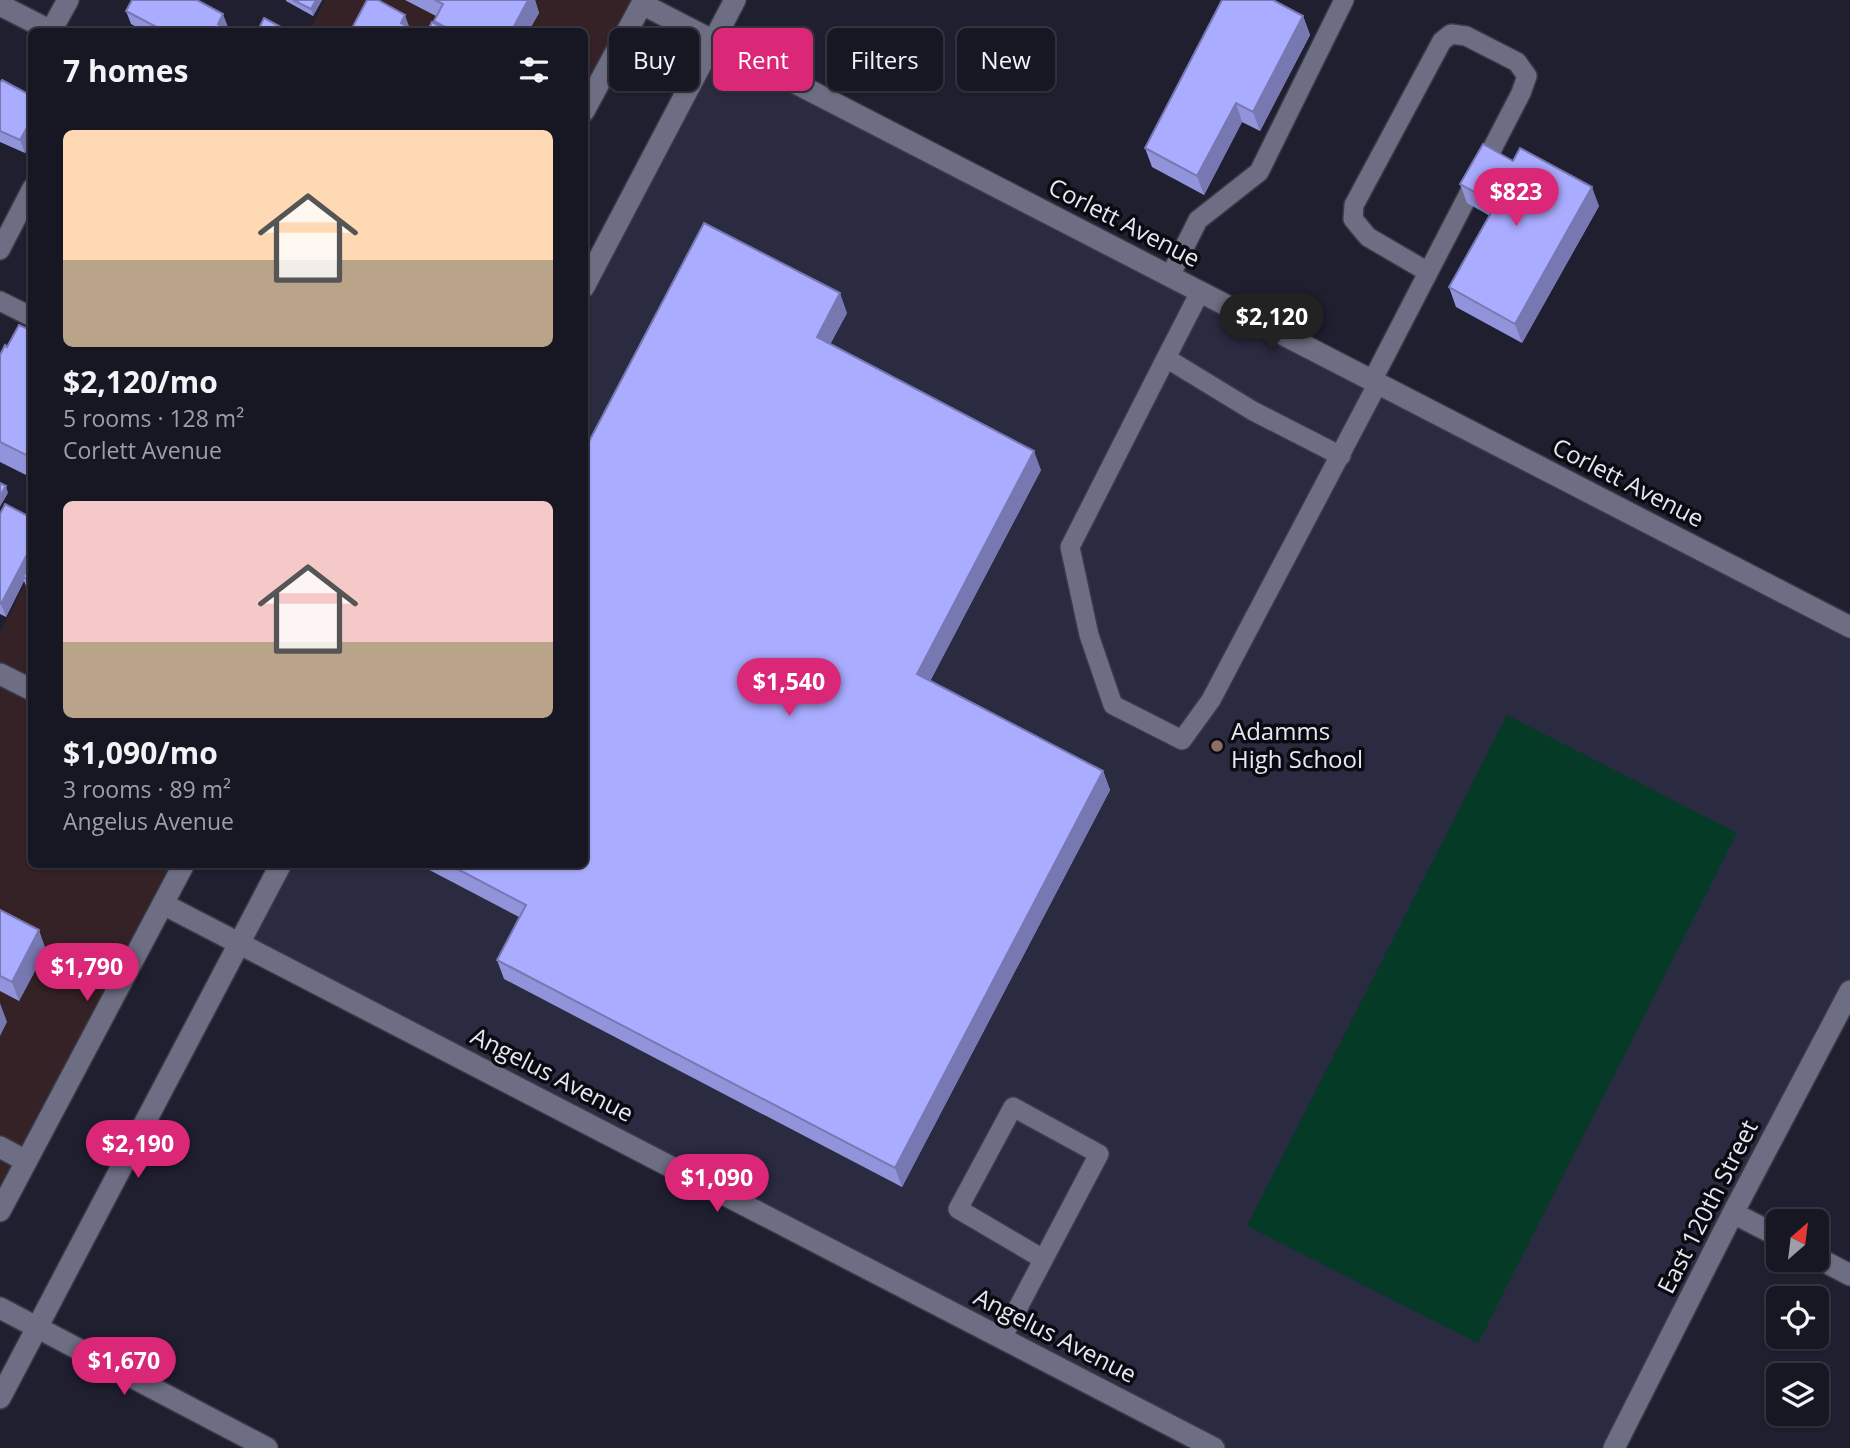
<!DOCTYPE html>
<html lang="en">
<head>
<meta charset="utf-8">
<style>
  body { margin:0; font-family:"Open Sans",sans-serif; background:#20202c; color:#f1f3f6; height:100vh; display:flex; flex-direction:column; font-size:26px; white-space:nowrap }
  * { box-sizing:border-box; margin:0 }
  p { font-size:23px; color:#9e9fa6 }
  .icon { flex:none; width:38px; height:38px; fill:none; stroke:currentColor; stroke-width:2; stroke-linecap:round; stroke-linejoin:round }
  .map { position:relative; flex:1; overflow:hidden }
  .panel { position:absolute; left:28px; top:28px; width:560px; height:840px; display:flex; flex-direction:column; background:#171724; border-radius:10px; box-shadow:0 2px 5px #0004,0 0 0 2px #363641 }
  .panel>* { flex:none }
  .top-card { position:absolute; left:609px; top:28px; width:665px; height:63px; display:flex; gap:14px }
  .needle { width:46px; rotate:28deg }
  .tools { position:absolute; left:1766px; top:1209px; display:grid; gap:14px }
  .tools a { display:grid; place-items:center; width:63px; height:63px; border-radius:10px; background:#171724; box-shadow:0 2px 5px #0004,0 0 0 2px #363641; font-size:35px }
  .price { position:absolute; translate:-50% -60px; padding:0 16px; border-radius:24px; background:#db2777; color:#fff; font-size:23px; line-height:46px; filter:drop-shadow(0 2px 4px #0008) }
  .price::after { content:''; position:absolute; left:50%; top:42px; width:21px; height:16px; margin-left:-10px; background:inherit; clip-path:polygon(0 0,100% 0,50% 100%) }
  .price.current { background:#222; color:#fff }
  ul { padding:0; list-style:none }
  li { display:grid; align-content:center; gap:14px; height:371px; padding:0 35px }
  li span { display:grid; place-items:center; height:217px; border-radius:10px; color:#555 }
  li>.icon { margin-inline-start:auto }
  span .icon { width:126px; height:126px; fill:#fffc; stroke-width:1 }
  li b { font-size:30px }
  h2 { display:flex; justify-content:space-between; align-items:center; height:84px; padding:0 35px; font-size:30px }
  .chip { padding:0 24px; border-radius:10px; background:#171724; box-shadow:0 2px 5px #0004,0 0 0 2px #363641; font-size:24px; line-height:63px }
  .chip.current { background:#db2777; color:#fff }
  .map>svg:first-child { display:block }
  .commercial { fill:#352226 }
  .built { fill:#2a2a40 }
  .green { fill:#053a26 }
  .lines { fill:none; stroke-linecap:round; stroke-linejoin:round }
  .lane-casing { stroke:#3a3a47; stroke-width:22 }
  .street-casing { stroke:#3a3a47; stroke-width:24 }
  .secondary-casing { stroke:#3a3a47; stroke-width:24 }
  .lane { stroke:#6d6e83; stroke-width:19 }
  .street { stroke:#6d6e83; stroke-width:21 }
  .secondary { stroke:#6d6e83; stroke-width:21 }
  .wall { fill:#9294db }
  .shaded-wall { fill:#7778b2 }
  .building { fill:#aaacff; stroke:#7778b2; stroke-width:2 }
  .education-dot { fill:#8d6e63; stroke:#0a0a11; stroke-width:2.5 }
  .labels { text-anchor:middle; stroke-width:7; stroke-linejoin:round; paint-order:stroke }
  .street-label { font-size:24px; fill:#e6e7f2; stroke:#0a0a11 }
  .poi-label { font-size:24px; fill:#e6e7f2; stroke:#0a0a11; text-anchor:start }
</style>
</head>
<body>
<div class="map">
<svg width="1850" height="1448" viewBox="0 0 1850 1448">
  <rect width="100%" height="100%" fill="#1f1f30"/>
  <path class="commercial" d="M 325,0 L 644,0 L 585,111 L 584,32 L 309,32 Z
    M 31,572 L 32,864 L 184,865 L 0,1211 L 0,633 Z"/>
  <path class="built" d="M 714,41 L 1850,627 L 1850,991 L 1614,1448 L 1214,1448 L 240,943 L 281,865 L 584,864 L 585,287 Z"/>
  <path class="green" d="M 1507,715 L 1737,833 L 1478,1343 L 1247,1226 Z"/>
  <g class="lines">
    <defs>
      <path id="lane" d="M 0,250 L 32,188
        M 1170,276 L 1198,220 L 1259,172 L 1344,0
        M 1200,292 L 1166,358 L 1253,411 L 1341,456
        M 0,301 L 32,317
        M 1166,358 L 1070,547 L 1089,635 L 1113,705 L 1182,740 L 1211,700 L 1378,383
        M 1372,381 L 1521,93 L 1527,76 L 1517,62 L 1466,36 L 1451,34 L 1442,41 L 1354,205 L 1353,219 L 1368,237 L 1428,272
        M 1002,1338 L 1099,1154 L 1013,1107 L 958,1209 L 1043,1259"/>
      <path id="street" d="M 0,5 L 51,31 L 68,0
        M 0,674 L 32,690
        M 163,904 L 1214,1448
        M 0,1147 L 26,1161
        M 1733,1213 L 1778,1236
        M 1816,1257 L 1850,1275
        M 0,1308 L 267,1448
        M 1614,1448 L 1733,1213 L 1850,991"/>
      <path id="secondary" d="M 642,4 L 1850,627
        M 584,111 L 644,0
        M 584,287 L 735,0
        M 0,1211 L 184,864
        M 0,1398 L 281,864"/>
    </defs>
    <use href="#lane" class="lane-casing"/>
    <use href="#street" class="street-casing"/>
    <use href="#secondary" class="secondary-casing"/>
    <use href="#lane" class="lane"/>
    <use href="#street" class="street"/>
    <use href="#secondary" class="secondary"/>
  </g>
  <path class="wall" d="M 286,0 L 322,0 L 313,16 L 286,1 Z
    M 405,0 L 535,0 L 539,13 L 528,32 L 427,32 L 435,24 L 434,21 L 436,16 Z
    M 126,11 L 228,27 L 226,32 L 146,32 L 131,24 Z
    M 1303,16 L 1310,35 L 1260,131 L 1242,122 L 1204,195 L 1152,167 L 1145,148 Z
    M 0,83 L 32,96 L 32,141 L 25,153 L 0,142 Z
    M 1513,161 L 1599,206 L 1522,343 L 1456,307 L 1449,287 L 1490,216 L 1467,203 L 1460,184 Z
    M 847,313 L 830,344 L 1041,470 L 930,681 L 1103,771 L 1110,790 L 902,1187 L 504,979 L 497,960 L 519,917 L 418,864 L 584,864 L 584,451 Z
    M 32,331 L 32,478 L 0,462 L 0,355 L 7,347 Z
    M 0,514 L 32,518 L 32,597 L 30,596 L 24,581 L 6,617 L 0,614 Z
    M 0,910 L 46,950 L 19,1001 L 0,991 Z"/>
  <path class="shaded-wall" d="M 316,0 L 322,0 L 313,16 L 311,9 Z
    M 528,0 L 535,0 L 539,13 L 528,32 L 511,32 Z
    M 223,14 L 228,27 L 226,32 L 220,32 L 218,24 Z
    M 405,15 L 411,32 L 401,23 Z
    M 1303,16 L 1310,35 L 1260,131 L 1253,112 Z
    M 1236,103 L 1242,122 L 1204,195 L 1197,176 Z
    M 32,119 L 32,141 L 25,153 L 20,140 Z
    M 1592,187 L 1599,206 L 1522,343 L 1515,324 Z
    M 840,293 L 847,313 L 824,356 L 817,337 Z
    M 1034,451 L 1041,470 L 924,693 L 917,674 Z
    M 6,486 L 8,493 L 0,507 L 0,496 Z
    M 32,545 L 32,567 L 23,577 L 24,581 L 6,617 L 1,604 Z
    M 1103,771 L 1110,790 L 902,1187 L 895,1168 Z
    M 39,930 L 46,950 L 19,1001 L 12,982 Z
    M 0,1003 L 7,1022 L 0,1036 Z"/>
  <path class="building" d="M 132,0 L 197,0 L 223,14 L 218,24 L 223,27 L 221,32 L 166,32 L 126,11 Z
    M 293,0 L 316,0 L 311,9 Z
    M 367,0 L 378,0 L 405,15 L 401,23 L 419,32 L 350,32 Z
    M 435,0 L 528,0 L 511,32 L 467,32 L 463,29 L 462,32 L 454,32 L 434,21 L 443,4 Z
    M 1222,0 L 1273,0 L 1303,16 L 1253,112 L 1236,103 L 1197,176 L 1145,148 Z
    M 264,18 L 290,32 L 257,32 Z
    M 432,22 L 449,32 L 427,32 Z
    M 2,80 L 32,96 L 32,119 L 20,140 L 0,131 L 0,83 Z
    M 1483,144 L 1513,161 L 1520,148 L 1592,187 L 1515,324 L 1449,287 L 1496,204 L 1460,184 Z
    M 704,223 L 840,293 L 817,337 L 1034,451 L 917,674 L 1103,771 L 895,1168 L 497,960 L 526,905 L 448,864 L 584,864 L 584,451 Z
    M 19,325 L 32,331 L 32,458 L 0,442 L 0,355 L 5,345 L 7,347 Z
    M 0,483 L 6,486 L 0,496 Z
    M 5,504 L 32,518 L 32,545 L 1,604 L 0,604 L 0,514 Z
    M 32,561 L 32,581 L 23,577 Z
    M 0,910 L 39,930 L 12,982 L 0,976 Z"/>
  <circle class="education-dot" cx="1217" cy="746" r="7"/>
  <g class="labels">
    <g class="street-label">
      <text transform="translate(1124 223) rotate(27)" y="8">Corlett Avenue</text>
      <text transform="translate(1628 483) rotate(27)" y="8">Corlett Avenue</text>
      <text transform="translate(552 1075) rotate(27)" y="8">Angelus Avenue</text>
      <text transform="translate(1708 1207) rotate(-63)" y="8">East 120th Street</text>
      <text transform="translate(1055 1336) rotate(27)" y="8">Angelus Avenue</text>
    </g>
    <g class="poi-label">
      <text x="1231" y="740">Adamms<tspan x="1231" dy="28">High School</tspan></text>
    </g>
  </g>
</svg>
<div class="tools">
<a><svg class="needle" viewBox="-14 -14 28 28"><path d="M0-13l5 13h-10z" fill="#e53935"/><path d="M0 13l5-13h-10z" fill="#9e9fa6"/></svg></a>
<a><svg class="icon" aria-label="locate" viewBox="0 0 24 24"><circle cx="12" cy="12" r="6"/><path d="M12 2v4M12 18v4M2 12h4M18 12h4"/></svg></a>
<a><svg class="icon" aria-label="layers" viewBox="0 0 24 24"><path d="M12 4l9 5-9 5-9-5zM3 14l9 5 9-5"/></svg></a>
</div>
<b class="price" style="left:1516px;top:228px">$823</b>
<b class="price current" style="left:1272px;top:353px">$2,120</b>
<b class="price" style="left:789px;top:718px">$1,540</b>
<b class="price" style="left:87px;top:1003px">$1,790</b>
<b class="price" style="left:138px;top:1180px">$2,190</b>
<b class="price" style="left:717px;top:1214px">$1,090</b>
<b class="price" style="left:124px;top:1397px">$1,670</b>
<div class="top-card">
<a class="chip">Buy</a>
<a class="chip current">Rent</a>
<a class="chip">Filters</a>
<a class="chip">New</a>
</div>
<section class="panel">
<h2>7 homes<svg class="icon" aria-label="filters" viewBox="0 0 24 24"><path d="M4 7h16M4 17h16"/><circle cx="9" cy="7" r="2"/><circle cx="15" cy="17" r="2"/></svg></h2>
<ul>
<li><span style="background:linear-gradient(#ffd9b3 60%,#b9a48a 0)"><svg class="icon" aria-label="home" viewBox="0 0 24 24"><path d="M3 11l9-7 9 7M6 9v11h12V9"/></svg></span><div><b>$2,120/mo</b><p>5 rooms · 128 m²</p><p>Corlett Avenue</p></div></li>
<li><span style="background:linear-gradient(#f6c9c9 65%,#b9a48a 0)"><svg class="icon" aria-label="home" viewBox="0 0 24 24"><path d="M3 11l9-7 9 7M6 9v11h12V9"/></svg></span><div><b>$1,090/mo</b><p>3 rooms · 89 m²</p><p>Angelus Avenue</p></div></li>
</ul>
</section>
</div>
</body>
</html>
